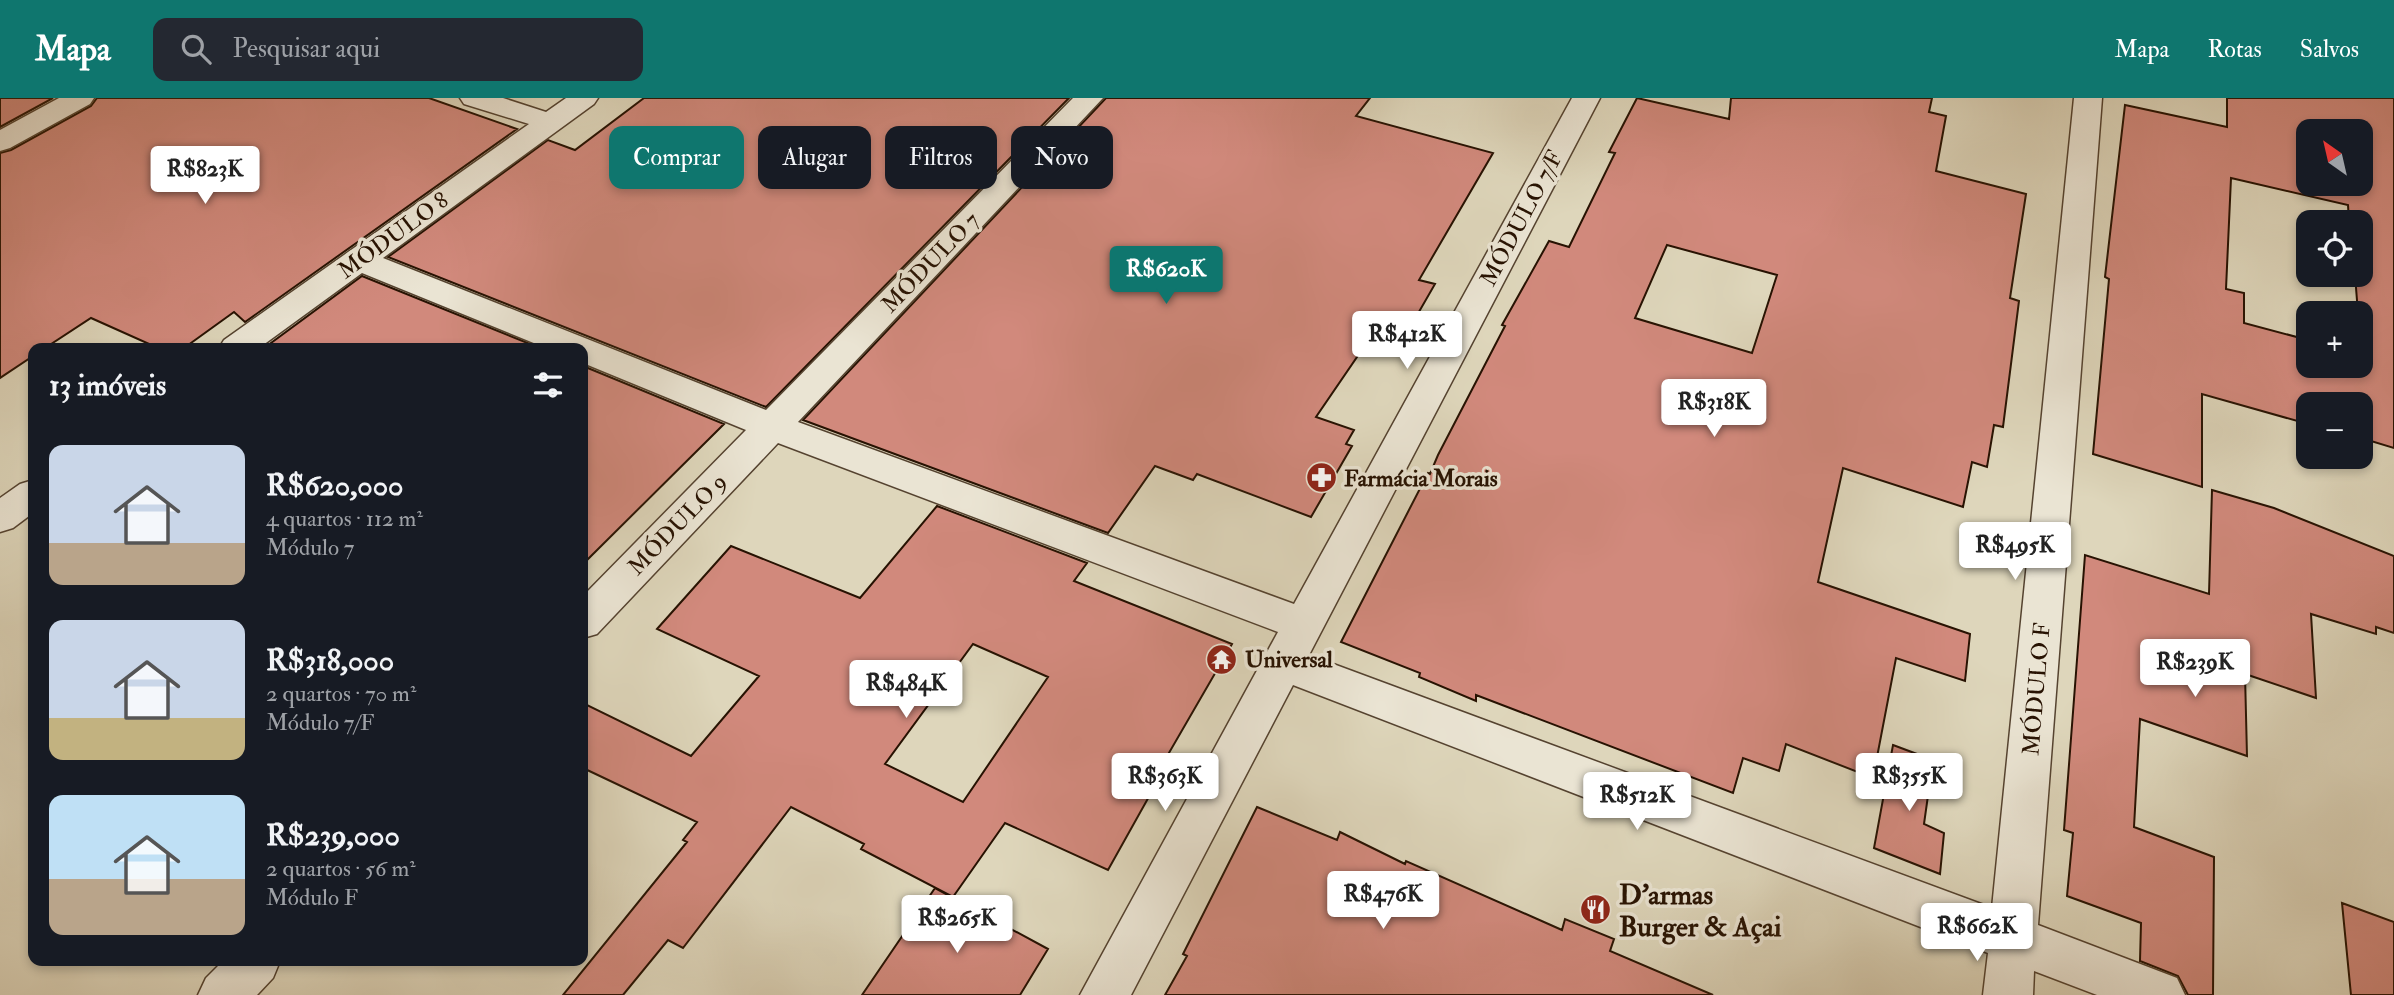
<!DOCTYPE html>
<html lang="pt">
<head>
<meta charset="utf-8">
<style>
  body { margin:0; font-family:"IM FELL Double Pica",serif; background:#242831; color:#f1f3f6; height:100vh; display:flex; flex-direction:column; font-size:26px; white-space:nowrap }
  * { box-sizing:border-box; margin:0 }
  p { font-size:23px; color:#9ea1a6 }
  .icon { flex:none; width:38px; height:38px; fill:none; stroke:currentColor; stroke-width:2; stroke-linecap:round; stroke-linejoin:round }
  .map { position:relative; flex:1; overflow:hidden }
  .side { position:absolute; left:28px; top:245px; width:560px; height:623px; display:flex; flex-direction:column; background:#171b24; border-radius:14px; box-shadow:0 4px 10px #0003 }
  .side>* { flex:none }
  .top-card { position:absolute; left:609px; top:28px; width:665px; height:63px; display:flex; gap:14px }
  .needle { width:46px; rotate:326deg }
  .buttons { position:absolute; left:2296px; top:21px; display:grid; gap:14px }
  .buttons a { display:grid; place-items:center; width:77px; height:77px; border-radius:14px; background:#171b24; box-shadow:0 4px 10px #0003; font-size:35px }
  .price { position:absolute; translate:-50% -60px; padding:0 16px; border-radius:7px; background:#fff; color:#222; font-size:23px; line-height:46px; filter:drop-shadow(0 2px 4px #0008) }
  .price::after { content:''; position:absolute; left:50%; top:42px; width:21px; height:16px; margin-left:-10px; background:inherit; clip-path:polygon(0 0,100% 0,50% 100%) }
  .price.active { background:#0f766e; color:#fff }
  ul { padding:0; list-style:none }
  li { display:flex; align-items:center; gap:21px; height:175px; padding:0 21px }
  li span { display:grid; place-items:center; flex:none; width:196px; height:140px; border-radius:14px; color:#555 }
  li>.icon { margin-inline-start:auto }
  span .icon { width:84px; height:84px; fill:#fffc; stroke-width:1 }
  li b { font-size:30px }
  h2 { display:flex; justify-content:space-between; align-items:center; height:84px; padding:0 21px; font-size:30px }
  .pill { padding:0 24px; border-radius:14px; background:#171b24; box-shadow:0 4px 10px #0003; font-size:24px; line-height:63px }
  .pill.active { background:#0f766e; color:#fff }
  header { display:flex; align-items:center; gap:42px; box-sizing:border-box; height:98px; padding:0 35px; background:#0f766e; color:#fff }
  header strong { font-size:33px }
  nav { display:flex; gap:38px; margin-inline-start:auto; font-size:24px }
  .search { width:490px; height:63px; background:#242831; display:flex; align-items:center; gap:18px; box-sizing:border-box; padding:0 24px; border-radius:14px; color:#9ea1a6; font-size:26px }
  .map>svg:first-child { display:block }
  .building { fill:#d1897c; stroke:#271202; stroke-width:2; fill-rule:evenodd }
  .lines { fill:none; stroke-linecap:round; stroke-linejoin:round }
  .street-casing { stroke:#554330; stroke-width:3 }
  .street { fill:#eae4d3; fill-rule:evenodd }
  .labels { text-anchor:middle; stroke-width:7; stroke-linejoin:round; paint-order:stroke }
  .street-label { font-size:23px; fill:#271202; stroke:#eae4d3 }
  .poi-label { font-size:23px; font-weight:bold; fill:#271202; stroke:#eae4d3; text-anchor:start }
  .near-poi-label { font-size:28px; font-weight:bold; fill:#271202; stroke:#eae4d3; text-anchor:start }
</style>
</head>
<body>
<header>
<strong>Mapa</strong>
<div class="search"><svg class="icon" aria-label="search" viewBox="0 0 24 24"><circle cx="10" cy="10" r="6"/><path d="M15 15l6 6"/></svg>Pesquisar aqui</div>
<nav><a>Mapa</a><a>Rotas</a><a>Salvos</a></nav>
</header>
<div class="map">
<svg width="2394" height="897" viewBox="0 0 2394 897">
  <rect width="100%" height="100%" fill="#ded6bb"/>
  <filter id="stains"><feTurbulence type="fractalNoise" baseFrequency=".00286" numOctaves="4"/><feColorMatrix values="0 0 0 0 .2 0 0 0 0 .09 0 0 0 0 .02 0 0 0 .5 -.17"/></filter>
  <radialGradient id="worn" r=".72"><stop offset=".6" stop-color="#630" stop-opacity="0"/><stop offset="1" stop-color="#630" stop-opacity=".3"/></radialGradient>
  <path class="building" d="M 0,0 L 53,0 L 0,29 Z
    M 97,0 L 429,0 L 517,31 L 245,224 L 234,214 L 184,250 L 158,250 L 91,220 L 45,250 L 33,250 L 33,258 L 0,280 L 0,55 L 11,52 L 91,8 Z
    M 644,0 L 1069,0 L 766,309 L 388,159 L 548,42 L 575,52 Z
    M 1106,0 L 1370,0 L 1356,18 L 1493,55 L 1419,182 L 1435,186 L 1397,252 L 1368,243 L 1316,319 L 1354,332 L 1346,346 L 1352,348 L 1311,419 L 1197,376 L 1193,382 L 1155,368 L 1108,435 L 803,322 Z
    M 1637,0 L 1729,21 L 1731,0 L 1932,0 L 1929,14 L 1946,18 L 1936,73 L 2026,96 L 2010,200 L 2019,203 L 2003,329 L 1994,327 L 1987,369 L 1972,364 L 1963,409 L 1843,370 L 1818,484 L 1970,536 L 1965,583 L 1896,560 L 1873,680 L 1786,646 L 1779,673 L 1743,660 L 1733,695 L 1476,597 L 1476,603 L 1419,579 L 1420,575 L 1341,544 L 1428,375 L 1430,376 L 1438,357 L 1505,228 L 1502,227 L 1549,143 L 1569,149 L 1615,55 L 1609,54 ZM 1667,147 L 1777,177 L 1752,255 L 1635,220 Z
    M 2227,0 L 2394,0 L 2394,350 L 2361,340 L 2361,306 L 2308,306 L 2308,326 L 2202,296 L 2202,389 L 2093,356 L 2109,181 L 2105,179 L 2125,7 L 2227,29 ZM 2308,33 L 2361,33 L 2361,86 L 2308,86 ZM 2231,80 L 2348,107 L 2349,124 L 2361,124 L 2361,177 L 2355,177 L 2358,215 L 2361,215 L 2361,268 L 2308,268 L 2308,242 L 2244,225 L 2244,195 L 2226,191 Z
    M 362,178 L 540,250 L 278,250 L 271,245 Z
    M 583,268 L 724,326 L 583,466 Z
    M 2212,392 L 2274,410 L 2394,458 L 2394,535 L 2376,529 L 2376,536 L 2311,516 L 2316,600 L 2245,576 L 2247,658 L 2140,621 L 2134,729 L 2214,759 L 2213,897 L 2188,897 L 2178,878 L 2140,863 L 2141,825 L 2067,798 L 2073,735 L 2064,732 L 2085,457 L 2209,496 Z
    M 937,408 L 1087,465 L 1074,483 L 1232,546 L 1166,660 L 1170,661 L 1108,772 L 1005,725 L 953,799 L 861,751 L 864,746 L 791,709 L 683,850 L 668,842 L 623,897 L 563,897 L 687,744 L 683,742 L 697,724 L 583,670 L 583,605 L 691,658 L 759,578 L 657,531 L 731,448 L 860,500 ZM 973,546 L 1048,579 L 963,704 L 885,666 Z
    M 1893,647 L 1933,662 L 1924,726 L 1944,735 L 1940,776 L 1874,750 Z
    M 1257,709 L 1337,742 L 1340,734 L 1405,766 L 1406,763 L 1562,832 L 1565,821 L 1614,841 L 1610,853 L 1713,897 L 1165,897 L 1187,858 L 1183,856 Z
    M 935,790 L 1048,851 L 1020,897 L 862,897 Z
    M 2342,805 L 2394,824 L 2394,897 L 2351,897 Z"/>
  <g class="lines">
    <defs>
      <path id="street" d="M 59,0 L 94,0 L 90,6 L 10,50 L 0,53 L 0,32 Z
        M 460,0 L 503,0 L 546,14 L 566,0 L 598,0 L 594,6 L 383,160 L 766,312 L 1073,0 L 1103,0 L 798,324 L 1294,506 L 1572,0 L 1600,0 L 1309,557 L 1992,810 L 2074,0 L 2102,0 L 2038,827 L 2177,880 L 2185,897 L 2097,897 L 2034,873 L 2033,897 L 1983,897 L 1988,855 L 1293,587 L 1131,897 L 1080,897 L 1278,534 L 778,345 L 597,536 L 583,540 L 583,498 L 746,332 L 583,265 L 583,250 L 546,250 L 362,175 L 259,250 L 219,250 L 224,242 L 529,26 L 464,6 Z
        M 33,382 L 33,415 L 13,430 L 0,434 L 0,400 L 20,386 Z
        M 223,863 L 280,863 L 273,880 L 257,897 L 198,897 L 206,880 Z"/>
    </defs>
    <use href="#street" class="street-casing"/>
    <use href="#street" class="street"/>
  </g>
  <defs>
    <symbol id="pharmacy-disc" viewBox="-11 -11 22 22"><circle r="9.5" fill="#8f2418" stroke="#eae4d3"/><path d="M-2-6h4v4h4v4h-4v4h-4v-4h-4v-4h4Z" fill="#fff"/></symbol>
    <symbol id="temple-disc" viewBox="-11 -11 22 22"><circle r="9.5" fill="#8f2418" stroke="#eae4d3"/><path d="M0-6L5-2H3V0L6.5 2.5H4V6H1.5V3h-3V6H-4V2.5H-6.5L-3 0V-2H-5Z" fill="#fff"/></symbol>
    <symbol id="restaurant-disc" viewBox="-11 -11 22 22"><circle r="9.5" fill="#8f2418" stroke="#eae4d3"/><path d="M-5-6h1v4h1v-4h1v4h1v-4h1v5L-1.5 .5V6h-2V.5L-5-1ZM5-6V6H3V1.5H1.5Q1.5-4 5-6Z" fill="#fff"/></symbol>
  </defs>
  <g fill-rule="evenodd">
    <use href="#pharmacy-disc" x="1304" y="362" width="35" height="35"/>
    <use href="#temple-disc" x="1204" y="544" width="35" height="35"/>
    <use href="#restaurant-disc" x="1578" y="794" width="35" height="35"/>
  </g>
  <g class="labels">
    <g class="street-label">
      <text transform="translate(1521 120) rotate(-62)" y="8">MÓDULO 7/F</text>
      <text transform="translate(393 137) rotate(-36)" y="8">MÓDULO 8</text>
      <text transform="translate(930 164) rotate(-46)" y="8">MÓDULO 7</text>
      <text transform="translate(677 426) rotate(-46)" y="8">MÓDULO 9</text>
      <text transform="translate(2036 591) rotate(-85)" y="8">MÓDULO F</text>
    </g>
    <g class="poi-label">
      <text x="1344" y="388">Farmácia Morais</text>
      <text x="1245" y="569">Universal</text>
    </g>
    <g class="near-poi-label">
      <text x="1619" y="806">D'armas<tspan x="1619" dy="32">Burger &amp; Açai</tspan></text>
    </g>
  </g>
  <rect width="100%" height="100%" filter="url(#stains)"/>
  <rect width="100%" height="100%" fill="url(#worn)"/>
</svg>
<div class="buttons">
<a><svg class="needle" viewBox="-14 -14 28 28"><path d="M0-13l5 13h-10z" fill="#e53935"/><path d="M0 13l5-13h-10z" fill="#9ea1a6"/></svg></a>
<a><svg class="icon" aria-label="locate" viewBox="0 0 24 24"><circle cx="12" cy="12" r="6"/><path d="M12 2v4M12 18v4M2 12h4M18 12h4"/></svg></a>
<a>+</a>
<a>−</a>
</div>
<b class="price" style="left:205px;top:108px">R$823K</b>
<b class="price active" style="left:1166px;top:208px">R$620K</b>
<b class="price" style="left:1407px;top:273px">R$412K</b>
<b class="price" style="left:1714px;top:341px">R$318K</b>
<b class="price" style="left:2015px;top:484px">R$495K</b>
<b class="price" style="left:2195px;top:601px">R$239K</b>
<b class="price" style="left:906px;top:622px">R$484K</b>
<b class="price" style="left:1165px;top:715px">R$363K</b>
<b class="price" style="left:1909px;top:715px">R$355K</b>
<b class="price" style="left:1637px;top:734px">R$512K</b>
<b class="price" style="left:1383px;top:833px">R$476K</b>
<b class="price" style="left:957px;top:857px">R$265K</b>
<b class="price" style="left:1977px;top:865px">R$662K</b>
<div class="top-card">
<a class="pill active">Comprar</a>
<a class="pill">Alugar</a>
<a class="pill">Filtros</a>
<a class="pill">Novo</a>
</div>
<section class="side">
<h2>13 imóveis<svg class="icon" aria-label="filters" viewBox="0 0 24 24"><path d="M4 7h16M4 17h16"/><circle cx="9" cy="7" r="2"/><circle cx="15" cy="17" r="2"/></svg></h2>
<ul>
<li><span style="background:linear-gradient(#c9d6e8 70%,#b9a48a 0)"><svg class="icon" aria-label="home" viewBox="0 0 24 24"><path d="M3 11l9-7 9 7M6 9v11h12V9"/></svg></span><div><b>R$620,000</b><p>4 quartos · 112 m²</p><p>Módulo 7</p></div></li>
<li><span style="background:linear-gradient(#c9d6e8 70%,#c2b280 0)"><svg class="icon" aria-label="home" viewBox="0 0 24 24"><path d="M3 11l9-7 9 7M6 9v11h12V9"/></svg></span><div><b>R$318,000</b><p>2 quartos · 70 m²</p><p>Módulo 7/F</p></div></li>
<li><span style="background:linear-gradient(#bfe0f5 60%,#b9a48a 0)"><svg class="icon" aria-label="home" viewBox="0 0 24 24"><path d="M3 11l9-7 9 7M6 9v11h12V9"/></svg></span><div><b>R$239,000</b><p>2 quartos · 56 m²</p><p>Módulo F</p></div></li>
</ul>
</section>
</div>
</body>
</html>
